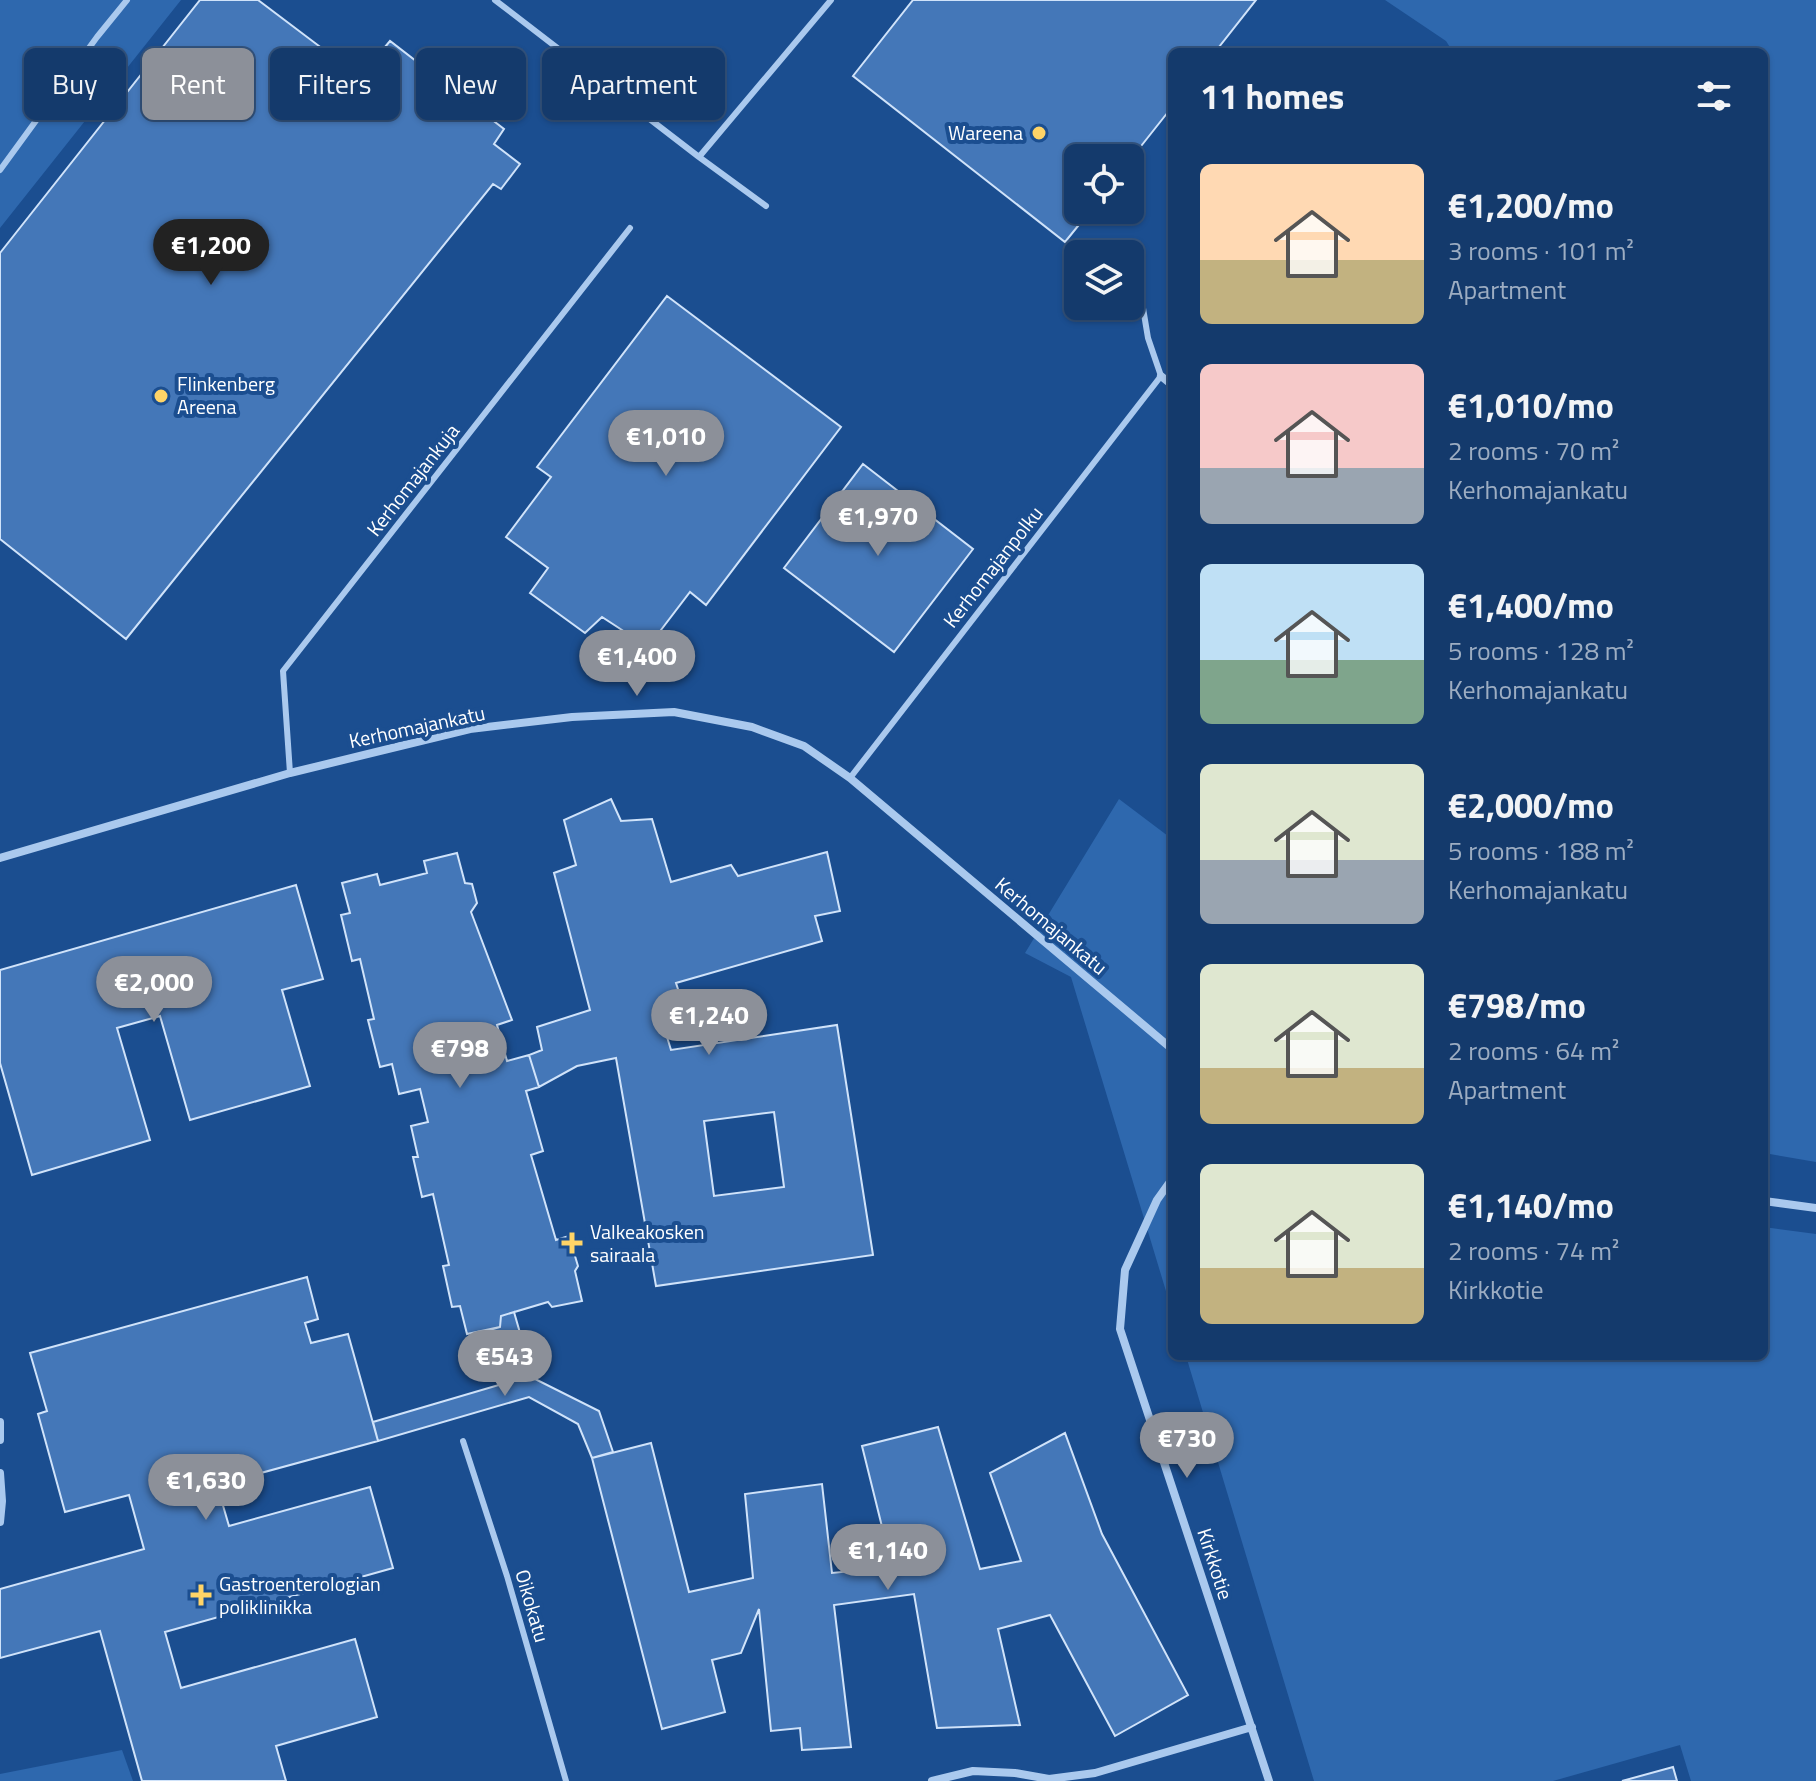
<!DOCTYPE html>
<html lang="en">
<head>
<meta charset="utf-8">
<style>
  body { margin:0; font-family:"Titillium Web",sans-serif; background:#1d4172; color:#f1f3f6; height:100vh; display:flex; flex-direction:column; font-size:30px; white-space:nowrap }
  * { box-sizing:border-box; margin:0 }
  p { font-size:26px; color:#9dadc2 }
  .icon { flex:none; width:44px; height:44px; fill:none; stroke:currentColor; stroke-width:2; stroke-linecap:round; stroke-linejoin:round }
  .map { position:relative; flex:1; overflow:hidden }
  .details { position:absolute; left:1168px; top:48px; width:600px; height:1312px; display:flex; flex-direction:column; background:#143a6c; border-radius:12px; box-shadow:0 2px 6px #0004,0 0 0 2px #33547f }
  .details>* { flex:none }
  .banner { position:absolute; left:24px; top:48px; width:760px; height:72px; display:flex; gap:16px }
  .tools { position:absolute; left:1064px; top:144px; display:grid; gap:16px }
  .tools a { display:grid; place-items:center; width:80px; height:80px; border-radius:12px; background:#143a6c; box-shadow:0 2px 6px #0004,0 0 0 2px #33547f; font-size:40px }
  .price { position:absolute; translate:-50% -68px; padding:0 18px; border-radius:28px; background:#8c9099; color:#fff; font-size:26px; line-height:52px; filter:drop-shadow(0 2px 4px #0008) }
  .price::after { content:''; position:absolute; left:50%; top:48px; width:24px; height:18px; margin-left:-12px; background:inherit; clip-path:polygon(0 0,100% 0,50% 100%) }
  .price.active { background:#222; color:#fff }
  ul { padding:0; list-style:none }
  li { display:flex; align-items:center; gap:24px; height:200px; padding:0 32px }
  li span { display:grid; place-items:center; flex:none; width:224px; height:160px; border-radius:12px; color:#555 }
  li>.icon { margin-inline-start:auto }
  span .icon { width:96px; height:96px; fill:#fffc; stroke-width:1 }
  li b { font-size:34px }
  h2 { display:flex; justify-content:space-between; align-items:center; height:96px; padding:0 32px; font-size:34px }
  .chip { padding:0 28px; border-radius:12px; background:#143a6c; box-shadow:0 2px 6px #0004,0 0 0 2px #33547f; font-size:28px; line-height:72px }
  .chip.active { background:#8c9099; color:#fff }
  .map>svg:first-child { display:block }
  .green { fill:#2e68ae }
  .building { fill:#4477b8; stroke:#d0e3fa; stroke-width:2; fill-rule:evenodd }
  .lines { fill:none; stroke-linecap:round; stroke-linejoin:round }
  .service { stroke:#aac9ee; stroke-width:6 }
  .minor { stroke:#aac9ee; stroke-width:8 }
  .poi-dot { fill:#ffd467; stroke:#1b4e90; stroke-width:3 }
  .labels { text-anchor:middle; stroke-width:8; stroke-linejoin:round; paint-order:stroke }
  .poi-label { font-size:20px; fill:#fff; stroke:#1b4e90; text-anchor:start }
  .street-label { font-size:20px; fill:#fff; stroke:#1b4e90 }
</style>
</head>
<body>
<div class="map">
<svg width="1816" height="1781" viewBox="0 0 1816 1781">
  <rect width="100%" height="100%" fill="#1b4e90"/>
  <path class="green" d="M 0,0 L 181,0 L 0,228 Z
    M 1385,0 L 1816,0 L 1816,1162 L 1764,1153 L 1764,52 L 1453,52 L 1446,41 Z
    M 1119,799 L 1172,839 L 1172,1311 L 1071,977 L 1025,953 Z
    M 1764,1227 L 1816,1234 L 1816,1781 L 1691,1781 L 1680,1745 L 1553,1781 L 1314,1781 L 1186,1356 L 1764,1356 Z
    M 122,1750 L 133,1781 L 0,1781 L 0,1774 Z"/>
  <path class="building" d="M 200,0 L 258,0 L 360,77 L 390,41 L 504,129 L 494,144 L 520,164 L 501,189 L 493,184 L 126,639 L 0,539 L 0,253 Z
    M 913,0 L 1256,0 L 1215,52 L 1172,52 L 1172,107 L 1130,160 L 1130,158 L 1078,158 L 1078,210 L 1091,210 L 1065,242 L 853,76 Z
    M 667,296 L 841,427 L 706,605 L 690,592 L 648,647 L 602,617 L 585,633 L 530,593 L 548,568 L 506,537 L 551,477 L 537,467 Z
    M 863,464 L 973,549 L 894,652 L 784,568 Z
    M 611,799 L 621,821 L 652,819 L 671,882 L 731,865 L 738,876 L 827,852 L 840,911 L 815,916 L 822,941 L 676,983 L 688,1020 L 664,1027 L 671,1050 L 837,1025 L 873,1255 L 656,1286 L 616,1058 L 577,1066 L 539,1087 L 529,1055 L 542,1050 L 537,1027 L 590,1010 L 554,873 L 576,865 L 564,820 ZM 774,1112 L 784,1187 L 714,1196 L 704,1121 Z
    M 457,853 L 465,883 L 472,884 L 477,903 L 471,912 L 512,1020 L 497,1025 L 507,1061 L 529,1055 L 539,1087 L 526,1091 L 543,1151 L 531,1155 L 556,1240 L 569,1236 L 578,1266 L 575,1271 L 582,1301 L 552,1307 L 548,1302 L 501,1316 L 500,1327 L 467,1334 L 460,1306 L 452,1307 L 443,1266 L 449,1265 L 433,1194 L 422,1197 L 413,1157 L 418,1157 L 411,1126 L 428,1122 L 420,1089 L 399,1094 L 392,1064 L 380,1067 L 368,1020 L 374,1019 L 360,959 L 352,961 L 341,915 L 350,913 L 342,883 L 377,874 L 380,885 L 427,873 L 424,861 Z
    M 296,885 L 323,979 L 282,990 L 310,1086 L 190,1120 L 160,1016 L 117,1028 L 150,1140 L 32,1175 L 0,1063 L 0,970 Z
    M 307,1277 L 318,1319 L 305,1323 L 311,1343 L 348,1334 L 378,1441 L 217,1485 L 229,1526 L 370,1487 L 393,1568 L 165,1632 L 181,1688 L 355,1639 L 377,1717 L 276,1746 L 286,1781 L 142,1781 L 100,1631 L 0,1658 L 0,1589 L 144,1549 L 129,1495 L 65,1512 L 38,1414 L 47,1411 L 30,1353 Z
    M 514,1312 L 533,1378 L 599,1411 L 613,1452 L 592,1458 L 578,1424 L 529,1397 L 378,1441 L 373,1422 L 509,1382 L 493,1329 L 500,1327 L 501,1316 Z
    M 938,1427 L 980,1569 L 1021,1561 L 990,1473 L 1065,1433 L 1102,1534 L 1188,1695 L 1115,1736 L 1050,1615 L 998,1629 L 1020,1725 L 937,1728 L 914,1594 L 834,1605 L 851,1747 L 802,1750 L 800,1728 L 771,1731 L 759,1609 L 741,1653 L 712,1660 L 725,1712 L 662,1729 L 592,1458 L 651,1443 L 689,1592 L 753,1578 L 745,1494 L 822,1484 L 832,1573 L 892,1567 L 862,1446 Z
    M 1673,1767 L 1677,1781 L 1622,1781 Z"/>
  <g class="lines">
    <path class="service" d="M 495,0 L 699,157
      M 0,170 L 97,37 L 127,0
      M 766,206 L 699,157 L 831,0
      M 290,773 L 283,671 L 630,228
      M 850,778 L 1161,376 L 1148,338 L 1140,290
      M 463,1441 L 507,1576 L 566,1781"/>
    <path class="minor" d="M 1161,376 L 1172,385
      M 0,858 L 290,773 L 470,729 L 572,717 L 674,712 L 752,727 L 804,746 L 850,778 L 1172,1049
      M 1172,1179 L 1157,1200 L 1125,1270 L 1120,1329 L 1269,1781
      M 1764,1201 L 1816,1208
      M 0,1422 L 0,1440
      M 0,1473 L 2,1501 L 0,1522
      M 932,1781 L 973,1771 L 1015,1773 L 1049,1779 L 1095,1773 L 1252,1727"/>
  </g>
  <g class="poi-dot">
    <circle cx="1039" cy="133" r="8"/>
    <circle cx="161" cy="396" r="8"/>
    <path d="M568 1231h8v8h8v8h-8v8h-8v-8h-8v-8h8z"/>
    <path d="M197 1583h8v8h8v8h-8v8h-8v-8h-8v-8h8z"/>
  </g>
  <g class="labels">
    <g class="poi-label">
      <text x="1023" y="140" text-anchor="end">Wareena</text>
      <text x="177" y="391">Flinkenberg<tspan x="177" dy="23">Areena</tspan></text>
      <text x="590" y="1239">Valkeakosken<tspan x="590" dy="23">sairaala</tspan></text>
      <text x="219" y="1591">Gastroenterologian<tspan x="219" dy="23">poliklinikka</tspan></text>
    </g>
    <g class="street-label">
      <text transform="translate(413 480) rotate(-52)" y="7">Kerhomajankuja</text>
      <text transform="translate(993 567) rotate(-52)" y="7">Kerhomajanpolku</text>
      <text transform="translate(417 727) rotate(-12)" y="7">Kerhomajankatu</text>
      <text transform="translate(1051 926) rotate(40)" y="7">Kerhomajankatu</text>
      <text transform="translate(1215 1564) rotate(72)" y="7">Kirkkotie</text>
      <text transform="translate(532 1606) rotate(74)" y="7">Oikokatu</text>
    </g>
  </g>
</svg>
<div class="tools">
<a><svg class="icon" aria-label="locate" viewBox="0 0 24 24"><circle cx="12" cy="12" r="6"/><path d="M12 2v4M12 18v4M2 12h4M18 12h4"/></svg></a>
<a><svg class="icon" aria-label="layers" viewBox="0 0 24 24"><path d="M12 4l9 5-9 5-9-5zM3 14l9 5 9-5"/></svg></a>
</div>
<b class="price active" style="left:211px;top:287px">€1,200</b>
<b class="price" style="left:666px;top:478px">€1,010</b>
<b class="price" style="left:878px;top:558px">€1,970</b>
<b class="price" style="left:637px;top:698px">€1,400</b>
<b class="price" style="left:154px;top:1024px">€2,000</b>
<b class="price" style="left:709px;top:1057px">€1,240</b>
<b class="price" style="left:460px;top:1090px">€798</b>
<b class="price" style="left:505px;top:1398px">€543</b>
<b class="price" style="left:1187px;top:1480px">€730</b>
<b class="price" style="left:206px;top:1522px">€1,630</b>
<b class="price" style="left:888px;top:1592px">€1,140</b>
<div class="banner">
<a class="chip">Buy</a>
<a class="chip active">Rent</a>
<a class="chip">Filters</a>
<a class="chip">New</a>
<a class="chip">Apartment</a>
</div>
<section class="details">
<h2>11 homes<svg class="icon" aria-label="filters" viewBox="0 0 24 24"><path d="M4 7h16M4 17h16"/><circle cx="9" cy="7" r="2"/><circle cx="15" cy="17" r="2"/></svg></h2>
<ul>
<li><span style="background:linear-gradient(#ffd9b3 60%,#c2b280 0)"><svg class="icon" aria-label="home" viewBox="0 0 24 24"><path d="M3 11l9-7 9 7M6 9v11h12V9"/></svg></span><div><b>€1,200/mo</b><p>3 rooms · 101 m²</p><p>Apartment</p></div></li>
<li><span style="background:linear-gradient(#f6c9c9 65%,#9aa5b1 0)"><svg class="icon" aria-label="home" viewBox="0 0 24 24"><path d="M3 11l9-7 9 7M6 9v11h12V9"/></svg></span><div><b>€1,010/mo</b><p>2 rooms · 70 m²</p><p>Kerhomajankatu</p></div></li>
<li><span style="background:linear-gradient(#bfe0f5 60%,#7fa58c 0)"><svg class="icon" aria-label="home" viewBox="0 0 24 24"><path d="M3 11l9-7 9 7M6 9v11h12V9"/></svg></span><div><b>€1,400/mo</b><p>5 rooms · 128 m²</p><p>Kerhomajankatu</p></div></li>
<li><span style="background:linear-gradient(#dfe7d0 60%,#9aa5b1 0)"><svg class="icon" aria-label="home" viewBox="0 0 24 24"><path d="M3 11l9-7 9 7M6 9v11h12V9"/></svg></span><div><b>€2,000/mo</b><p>5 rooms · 188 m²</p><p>Kerhomajankatu</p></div></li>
<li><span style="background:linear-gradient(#dfe7d0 65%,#c2b280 0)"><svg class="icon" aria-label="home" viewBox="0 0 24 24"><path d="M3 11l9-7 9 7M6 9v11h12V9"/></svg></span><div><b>€798/mo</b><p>2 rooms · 64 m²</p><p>Apartment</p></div></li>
<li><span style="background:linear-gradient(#dfe7d0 65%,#c2b280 0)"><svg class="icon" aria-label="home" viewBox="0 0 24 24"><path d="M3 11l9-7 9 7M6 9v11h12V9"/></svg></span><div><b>€1,140/mo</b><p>2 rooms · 74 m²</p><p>Kirkkotie</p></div></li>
</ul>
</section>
</div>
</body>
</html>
